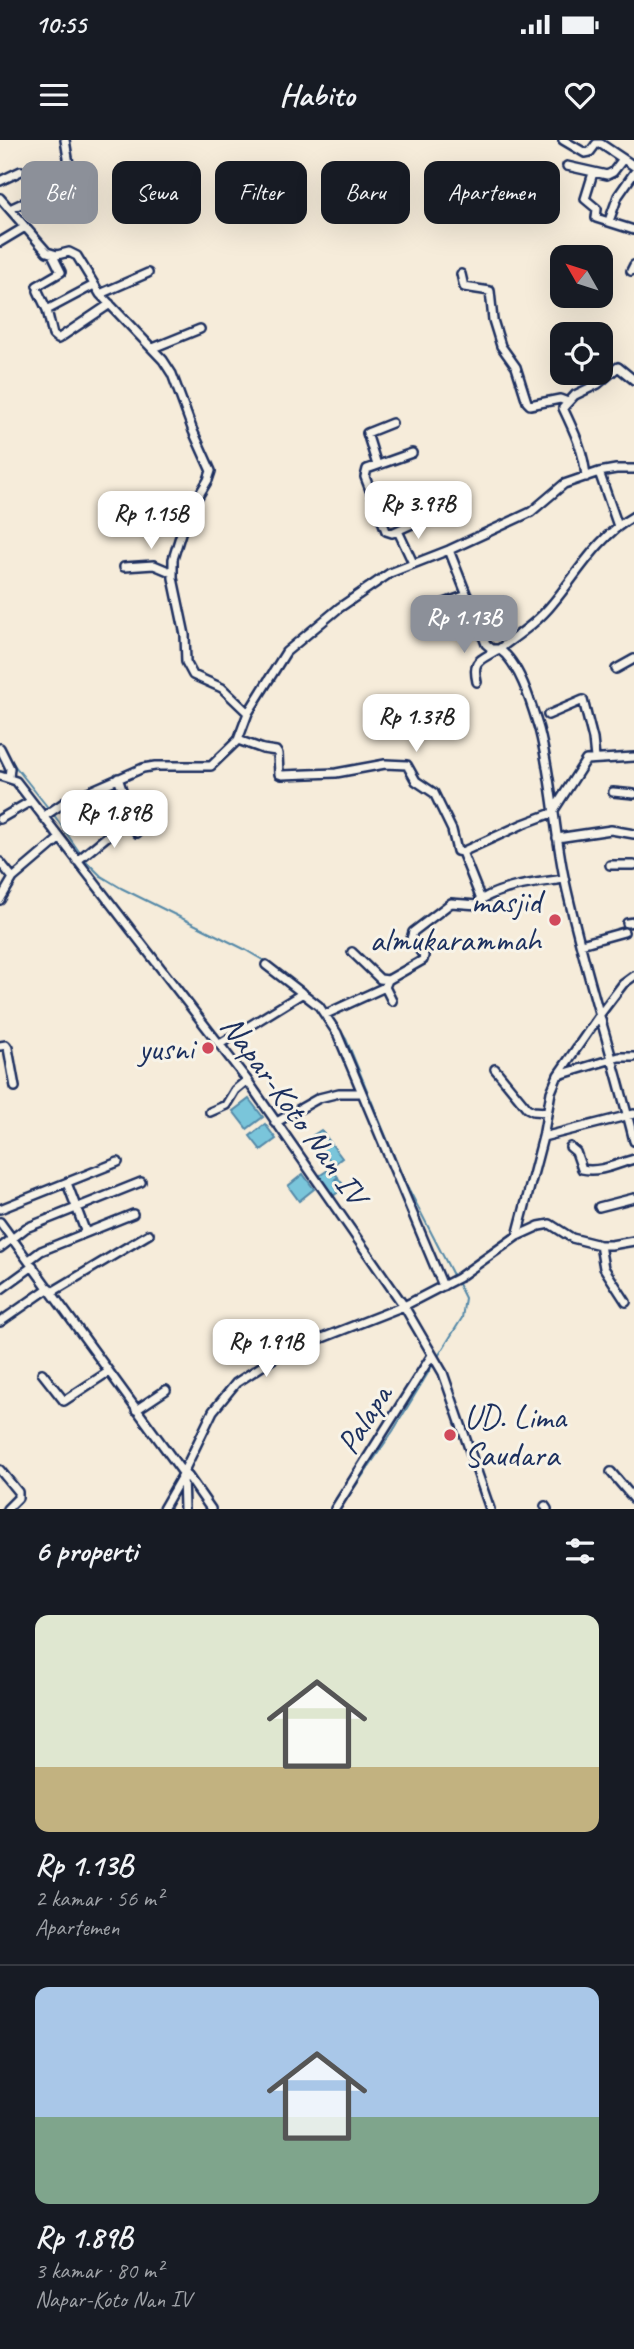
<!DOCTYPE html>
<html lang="id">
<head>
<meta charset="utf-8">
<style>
  body { margin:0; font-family:Caveat,sans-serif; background:#20242c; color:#f1f3f6; height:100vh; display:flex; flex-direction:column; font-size:26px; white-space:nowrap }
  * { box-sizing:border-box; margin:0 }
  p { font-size:23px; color:#9ea1a6 }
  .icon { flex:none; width:38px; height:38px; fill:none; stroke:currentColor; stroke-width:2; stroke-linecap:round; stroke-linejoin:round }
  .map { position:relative; height:1369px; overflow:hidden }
  .details { display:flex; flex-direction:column; background:#171b24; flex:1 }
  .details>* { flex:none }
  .banner { position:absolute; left:21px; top:21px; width:593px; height:63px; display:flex; gap:14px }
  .needle { width:46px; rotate:309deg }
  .buttons { position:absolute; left:550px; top:105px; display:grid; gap:14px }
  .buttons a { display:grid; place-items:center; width:63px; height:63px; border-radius:14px; background:#171b24; box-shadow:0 7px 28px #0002; font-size:35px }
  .price { position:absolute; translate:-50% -60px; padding:0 16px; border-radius:14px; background:#fff; color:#222; font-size:23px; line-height:46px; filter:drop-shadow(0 2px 4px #0008) }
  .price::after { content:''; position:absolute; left:50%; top:42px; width:21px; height:16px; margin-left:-10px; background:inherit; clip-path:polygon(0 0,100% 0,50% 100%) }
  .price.active { background:#8c9099; color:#fff }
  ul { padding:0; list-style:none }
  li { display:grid; align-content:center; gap:14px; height:371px; padding:0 35px }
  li+li { border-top:2px solid #363941 }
  li span { display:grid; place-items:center; height:217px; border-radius:14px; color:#555 }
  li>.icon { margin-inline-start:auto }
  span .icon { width:126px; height:126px; fill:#fffc; stroke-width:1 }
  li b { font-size:30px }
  h2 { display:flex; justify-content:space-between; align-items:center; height:84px; padding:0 35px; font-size:30px }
  .chip { padding:0 24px; border-radius:14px; background:#171b24; box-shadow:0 7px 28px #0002; font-size:24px; line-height:63px }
  .chip.active { background:#8c9099; color:#fff }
  .status { display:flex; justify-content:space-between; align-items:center; height:49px; padding:0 35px; background:#171b24; direction:ltr }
  .status svg { height:19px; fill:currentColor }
  header { display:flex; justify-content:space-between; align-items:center; height:91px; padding:0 35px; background:#171b24; font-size:32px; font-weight:600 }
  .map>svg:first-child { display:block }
  .water { fill:#7ac5da; stroke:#5489a8; stroke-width:2 }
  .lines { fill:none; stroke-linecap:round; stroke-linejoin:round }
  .stream { stroke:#5489a8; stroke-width:2 }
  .minor-casing { stroke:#1b2f5e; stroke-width:12 }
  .minor { stroke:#f7f3e8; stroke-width:7 }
  .poi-dot { fill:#d1495b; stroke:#f7f3e8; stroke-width:2.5 }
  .labels { text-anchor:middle; stroke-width:6; stroke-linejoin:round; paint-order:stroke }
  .poi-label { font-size:33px; fill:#1b2f5e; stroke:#f7f3e8; text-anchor:end }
  .street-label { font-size:33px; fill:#1b2f5e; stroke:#f7f3e8 }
</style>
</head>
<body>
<div class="status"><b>10:55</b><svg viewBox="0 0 49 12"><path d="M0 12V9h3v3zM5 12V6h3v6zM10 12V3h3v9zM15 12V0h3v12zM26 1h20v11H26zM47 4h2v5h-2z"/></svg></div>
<header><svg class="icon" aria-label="menu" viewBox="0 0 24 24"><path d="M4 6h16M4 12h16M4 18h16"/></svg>Habito<svg class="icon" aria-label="heart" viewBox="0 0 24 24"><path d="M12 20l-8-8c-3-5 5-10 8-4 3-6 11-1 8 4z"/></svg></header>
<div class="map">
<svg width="634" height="1369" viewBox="0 0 634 1369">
  <rect width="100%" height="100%" fill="#f6ecda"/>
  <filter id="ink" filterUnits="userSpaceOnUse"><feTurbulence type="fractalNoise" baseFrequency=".0143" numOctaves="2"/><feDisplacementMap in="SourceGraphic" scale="14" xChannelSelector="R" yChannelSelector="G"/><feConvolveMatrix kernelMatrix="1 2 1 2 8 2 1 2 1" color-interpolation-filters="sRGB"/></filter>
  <g filter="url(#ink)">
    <path class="water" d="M 249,959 L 263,977 L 247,989 L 233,971 Z
      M 265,984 L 276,999 L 261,1010 L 250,996 Z
      M 321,990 L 342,1018 L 333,1025 L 312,996 Z
      M 331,1028 L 338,1037 L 334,1040 L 338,1038 L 345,1047 L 333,1056 L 319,1036 Z
      M 303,1034 L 314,1049 L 299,1061 L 288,1046 Z"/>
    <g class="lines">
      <path class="stream" d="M 4,609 L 15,626 L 49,669
        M 54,675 L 80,713
        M 84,719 L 101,736 L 121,748 L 244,809 L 266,822
        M 274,827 L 286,836
        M 330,874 L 346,899 L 403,1038 L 454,1137
        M 437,1218 L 462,1178 L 465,1158 L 457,1142
        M 340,1369 L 393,1291 L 434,1223"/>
      <defs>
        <path id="minor" d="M 563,0 L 585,13 L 590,12 L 596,4 L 601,4 L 634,26
          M 567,26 L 607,35 L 613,32 L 623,19
          M 593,33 L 585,59 L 597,69 L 596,78 L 634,90
          M 0,41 L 21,31
          M 0,58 L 47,112 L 57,115 L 69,112 L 77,116 L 100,154 L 163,220 L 172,234 L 193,291 L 211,331 L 208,340 L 186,377 L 173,419 L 173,438 L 185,495 L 186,522 L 193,535 L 222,548 L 248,573
          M 10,69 L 70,41 L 71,36 L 65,0
          M 609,81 L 618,56 L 634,33
          M 0,102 L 25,87
          M 631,131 L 634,125
          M 461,134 L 464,147 L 490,151 L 493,180 L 501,206 L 516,227 L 527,262 L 530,265 L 560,259 L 568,262
          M 37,146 L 61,132 L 52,114
          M 38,151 L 47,170 L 94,145
          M 100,154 L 148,133
          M 47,170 L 53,195 L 58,199 L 110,164
          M 153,208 L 200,189
          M 412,313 L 367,329 L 365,337 L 386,391 L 392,393 L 423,379
          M 377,325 L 367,293 L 392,283
          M 599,332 L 618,386
          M 586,337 C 584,312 574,291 563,268 L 575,255 L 598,244 L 618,227 L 634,240
          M 375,362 L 414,348
          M 398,391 L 413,423
          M 449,410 L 486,504 L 492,509 L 499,509 C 520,523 532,566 539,589 C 552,638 554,688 564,737 C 583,826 612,912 634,1001
          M 124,427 L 154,425 L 173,433
          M 431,468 L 467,455
          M 499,509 C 518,495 538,482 553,463 C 578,433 598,396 634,376
          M 616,529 L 634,519
          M 477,542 C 472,520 479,521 497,510
          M 548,575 L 583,560 L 593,599 L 595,618
          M 238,600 L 263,609 L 276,611 L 278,614 L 279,634 L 282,635 L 336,633 L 385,624 L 407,625 L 416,641 L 434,653 L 452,690 L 457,711 L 462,712 L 523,684 L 552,673 L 586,620 L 634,617
          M 0,608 L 10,628 L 9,638
          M 0,636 L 16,641 L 247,940 L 404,1166 L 443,1233 L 490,1369
          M 118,638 L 137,693
          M 613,652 L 634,654
          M 43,677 L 65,662 L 143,628 L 155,626 L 211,626 L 238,600 L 248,573 L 286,512 L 339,468 L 390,433 L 449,410 L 531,372 L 564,344 L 599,332 L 616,329 L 634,329
          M 0,679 L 31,661
          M 557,698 L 611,690 L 634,694
          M 77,721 L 132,676
          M 0,722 L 13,738
          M 610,725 L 634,725
          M 482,759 C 507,745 536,743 564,739
          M 0,760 L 13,738 L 60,698
          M 627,783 L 634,782
          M 581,804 L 624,792
          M 352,812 L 380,839 L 388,840 L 385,847 L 392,861
          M 266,825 L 319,866 L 337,893 L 443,1146
          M 388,840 L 423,820 L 424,816 L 411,799 L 413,792 L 451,763 L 478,765 L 482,762 L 462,712
          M 326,874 L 385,847
          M 220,904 L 303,853
          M 0,906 L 6,905 L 8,908 L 15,947
          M 495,929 L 527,968 L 533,971 L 547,972
          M 559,935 L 619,917 L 634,917
          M 210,972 L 226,965 L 235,950 L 247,940
          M 275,983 L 319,958 L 339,953 L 362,953
          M 543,997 L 634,974
          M 570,1007 L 576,1012 L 582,1029 C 599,1033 617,1024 634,1019
          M 67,1043 L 86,1093
          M 599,1067 L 634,1058
          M 0,1069 L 118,1022
          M 0,1082 L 183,1333 L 188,1336 L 211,1369
          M 517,1096 L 543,997 L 551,952 L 558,935 L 601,873 L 623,844 L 634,836
          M 600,1105 L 604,1128 L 626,1162
          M 0,1108 L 26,1088 L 141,1042
          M 29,1120 L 41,1111 L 133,1074
          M 0,1150 L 33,1126
          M 52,1152 L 149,1094
          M 0,1182 L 49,1148
          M 42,1233 L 64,1261 L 108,1232
          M 136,1270 L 166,1250
          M 0,1330 L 18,1352 L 18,1358 L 7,1369
          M 611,1332 L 634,1359
          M 545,1366 L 547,1369
          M 163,1369 L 182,1336
          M 184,1369 L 183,1333 L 213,1271 L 236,1243 L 279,1215 L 404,1166 L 458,1138 L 517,1096 L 539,1086 L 550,1084 L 572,1098 L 600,1105 L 611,1105 L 634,1101
          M 335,1369 L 432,1215"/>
      </defs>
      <use href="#minor" class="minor-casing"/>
      <use href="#minor" class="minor"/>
    </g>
  </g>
  <g class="poi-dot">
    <circle cx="555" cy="780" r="7"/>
    <circle cx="208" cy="908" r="7"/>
    <circle cx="450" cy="1295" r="7"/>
  </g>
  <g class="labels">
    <g class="poi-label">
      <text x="541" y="773">masjid<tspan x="541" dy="38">almukarammah</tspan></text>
      <text x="194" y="920">yusni</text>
      <text x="464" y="1288" text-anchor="start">UD. Lima<tspan x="464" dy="38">Saudara</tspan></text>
    </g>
    <g class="street-label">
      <text transform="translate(295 969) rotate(54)" y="12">Napar-Koto Nan IV</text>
      <text transform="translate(363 1279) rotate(-58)" y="12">Palapa</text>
    </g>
  </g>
</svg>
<div class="buttons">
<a><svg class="needle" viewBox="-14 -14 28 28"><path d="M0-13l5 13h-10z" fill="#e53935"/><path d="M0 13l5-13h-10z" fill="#9ea1a6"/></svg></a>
<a><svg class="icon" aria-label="locate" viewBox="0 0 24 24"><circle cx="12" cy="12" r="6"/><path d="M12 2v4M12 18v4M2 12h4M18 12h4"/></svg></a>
</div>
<b class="price" style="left:418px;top:401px">Rp 3.97B</b>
<b class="price" style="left:151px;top:411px">Rp 1.15B</b>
<b class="price active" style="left:464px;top:515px">Rp 1.13B</b>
<b class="price" style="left:416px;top:614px">Rp 1.37B</b>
<b class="price" style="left:114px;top:710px">Rp 1.89B</b>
<b class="price" style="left:266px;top:1239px">Rp 1.91B</b>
<div class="banner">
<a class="chip active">Beli</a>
<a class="chip">Sewa</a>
<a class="chip">Filter</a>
<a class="chip">Baru</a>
<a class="chip">Apartemen</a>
</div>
</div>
<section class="details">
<h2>6 properti<svg class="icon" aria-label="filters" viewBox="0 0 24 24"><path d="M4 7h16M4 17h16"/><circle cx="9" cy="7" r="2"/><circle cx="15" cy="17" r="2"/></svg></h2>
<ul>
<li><span style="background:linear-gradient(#dfe7d0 70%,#c2b280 0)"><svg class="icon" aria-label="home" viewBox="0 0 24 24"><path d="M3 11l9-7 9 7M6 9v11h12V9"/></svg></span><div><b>Rp 1.13B</b><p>2 kamar · 56 m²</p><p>Apartemen</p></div></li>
<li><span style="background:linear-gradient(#a9c7e8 60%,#7fa58c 0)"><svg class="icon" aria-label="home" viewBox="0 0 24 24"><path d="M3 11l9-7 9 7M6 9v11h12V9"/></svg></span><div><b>Rp 1.89B</b><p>3 kamar · 80 m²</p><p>Napar-Koto Nan IV</p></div></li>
</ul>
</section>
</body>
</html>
